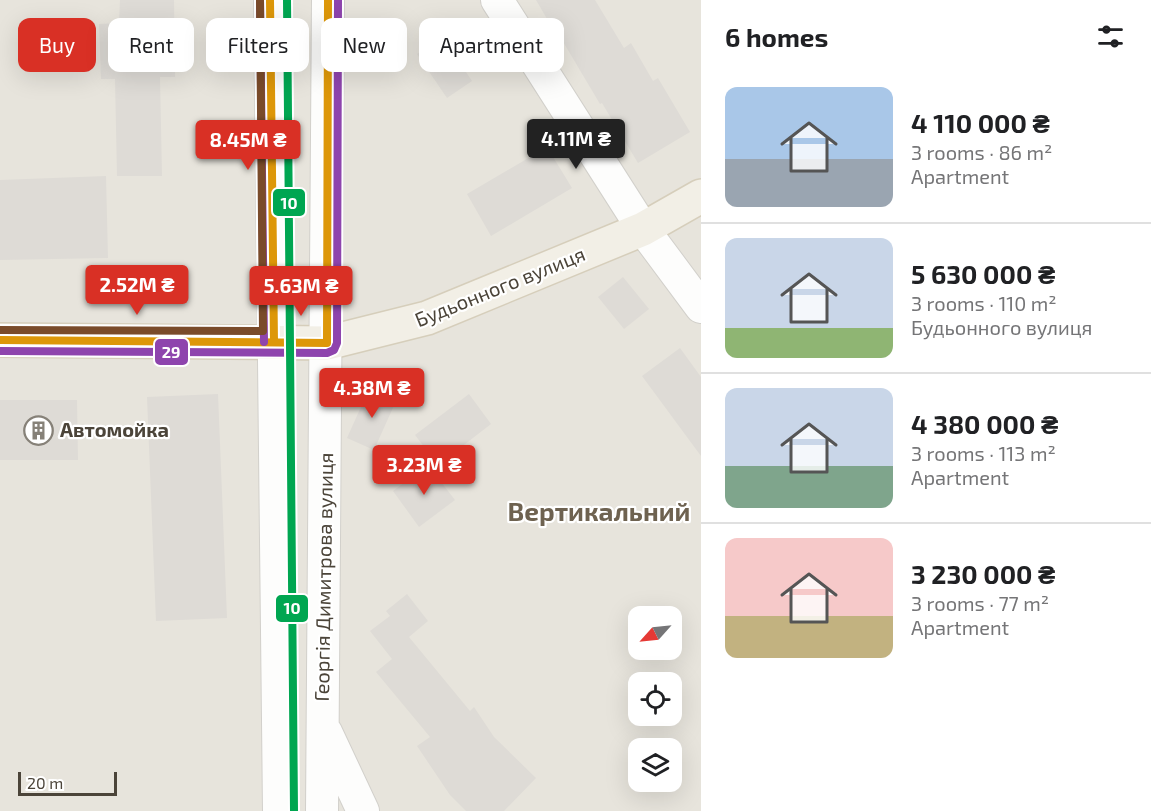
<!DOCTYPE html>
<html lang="en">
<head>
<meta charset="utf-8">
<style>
  body { margin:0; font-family:"Exo 2",sans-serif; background:#f2f2f2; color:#202124; height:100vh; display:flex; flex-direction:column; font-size:22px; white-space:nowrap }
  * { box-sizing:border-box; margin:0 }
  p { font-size:20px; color:#757577 }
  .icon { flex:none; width:33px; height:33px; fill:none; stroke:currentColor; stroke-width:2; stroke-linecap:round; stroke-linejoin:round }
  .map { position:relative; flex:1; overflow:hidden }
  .panel { display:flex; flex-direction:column; background:#fff; width:450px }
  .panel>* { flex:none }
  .banner { position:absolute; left:18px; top:18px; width:570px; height:54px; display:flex; gap:12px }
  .needle { width:39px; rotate:243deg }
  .buttons { position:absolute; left:628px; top:606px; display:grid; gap:12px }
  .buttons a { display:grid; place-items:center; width:54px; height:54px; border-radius:12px; background:#fff; box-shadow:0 6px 24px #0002; font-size:30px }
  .scale { position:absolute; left:18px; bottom:15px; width:99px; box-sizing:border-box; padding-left:6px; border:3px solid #4b4439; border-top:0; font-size:16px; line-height:21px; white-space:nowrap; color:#4b4439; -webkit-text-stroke:4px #fff; paint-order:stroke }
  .price { position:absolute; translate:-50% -51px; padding:0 14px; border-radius:6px; background:#d93025; color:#fff; font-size:20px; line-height:39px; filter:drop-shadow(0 2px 3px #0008) }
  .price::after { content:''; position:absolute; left:50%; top:36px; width:18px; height:14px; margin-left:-9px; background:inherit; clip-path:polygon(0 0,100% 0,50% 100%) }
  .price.active { background:#222; color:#fff }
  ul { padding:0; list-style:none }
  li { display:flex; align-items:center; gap:18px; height:150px; padding:0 24px }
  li+li { border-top:2px solid #e0e0e0 }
  li span { display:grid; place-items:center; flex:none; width:168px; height:120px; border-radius:12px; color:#555 }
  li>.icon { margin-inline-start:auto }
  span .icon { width:72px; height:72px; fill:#fffc; stroke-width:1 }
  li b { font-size:26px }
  h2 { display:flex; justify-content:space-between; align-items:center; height:72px; padding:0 24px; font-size:26px }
  .tag { padding:0 21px; border-radius:12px; background:#fff; box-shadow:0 6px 24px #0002; font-size:21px; line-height:54px }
  .tag.active { background:#d93025; color:#fff }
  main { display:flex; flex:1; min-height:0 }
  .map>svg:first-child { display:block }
  .residential { fill:#e7e4dc; fill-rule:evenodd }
  .building { fill:#dedbd6 }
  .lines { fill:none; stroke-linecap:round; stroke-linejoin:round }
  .minor-casing { stroke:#d2d0cb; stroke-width:34 }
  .major-casing { stroke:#d6cebb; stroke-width:36 }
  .minor { stroke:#fdfdfc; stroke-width:32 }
  .major { stroke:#f2efe6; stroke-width:33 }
  .bus-1-casing { stroke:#fff; stroke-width:12 }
  .bus-2-casing { stroke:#fff; stroke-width:12 }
  .bus-3-casing { stroke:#fff; stroke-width:12 }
  .bus-1 { stroke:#dd9709; stroke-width:8 }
  .bus-2 { stroke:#8e44ad; stroke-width:8 }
  .bus-3 { stroke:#7a4b2a; stroke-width:8 }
  .tram-1-casing { stroke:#fff; stroke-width:12 }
  .tram-1 { stroke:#00a651; stroke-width:8 }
  .labels { text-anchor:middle; stroke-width:4.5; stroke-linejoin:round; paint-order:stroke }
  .street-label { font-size:20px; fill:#4b4439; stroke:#fff }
  .poi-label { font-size:20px; font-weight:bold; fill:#4b4439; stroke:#fff; text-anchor:start }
  .district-label { font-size:26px; font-weight:bold; fill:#6e6250; stroke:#fff }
  .line-badge { stroke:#fff; stroke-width:2 }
  .badge-label { font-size:16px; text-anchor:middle; font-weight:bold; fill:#fff }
</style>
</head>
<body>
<main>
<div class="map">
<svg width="701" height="811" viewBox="0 0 701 811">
  <rect width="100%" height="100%" fill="#f4f2ee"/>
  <path class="residential" d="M 0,0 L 701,0 L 701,811 L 0,811 ZM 639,616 L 672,616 L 672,650 L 639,650 ZM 639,682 L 672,682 L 672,716 L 639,716 ZM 639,748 L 672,748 L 672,782 L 639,782 Z"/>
  <path class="building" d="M 120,0 L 174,0 L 175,77 L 160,77 L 162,176 L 117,176 L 115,79 L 101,79 L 99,24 L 119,23 Z
    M 536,0 L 595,0 L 624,48 L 631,43 L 653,81 L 658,78 L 690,132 L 638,163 L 602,103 L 600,104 L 562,40 L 560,41 Z
    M 466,20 L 484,47 L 460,63 L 472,81 L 447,98 L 417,54 Z
    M 547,147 L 572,188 L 491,236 L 467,194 Z
    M 106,176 L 108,258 L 0,260 L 0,180 Z
    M 623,277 L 649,309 L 624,329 L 598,297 Z
    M 680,348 L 701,377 L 701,456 L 642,376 Z
    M 369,389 L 396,401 L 374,450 L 347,438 Z
    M 218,394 L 227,618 L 156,621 L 147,397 Z
    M 469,394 L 491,424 L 438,465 L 415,435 Z
    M 0,400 L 77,400 L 78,460 L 0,460 Z
    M 428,465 L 455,500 L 419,527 L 393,491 Z
    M 407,594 L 428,621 L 409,637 L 470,711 L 474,707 L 494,737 L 536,778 L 504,811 L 466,811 L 450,795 L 417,746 L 430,737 L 376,672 L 392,659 L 370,631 L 390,616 L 386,611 Z"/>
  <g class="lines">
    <defs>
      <path id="minor" d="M 270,0 L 279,811
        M 497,0 L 643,229 L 701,307
        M 326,732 L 363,811
        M 322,811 L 328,0"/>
      <path id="major" d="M 0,340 L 327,343 L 427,318 L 643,229 L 701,196"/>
    </defs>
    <use href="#minor" class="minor-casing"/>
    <use href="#major" class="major-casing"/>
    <use href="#minor" class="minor"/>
    <use href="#major" class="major"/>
    <defs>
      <path id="bus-1" d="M 270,0 L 274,342
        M 0,340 L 327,343 L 328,0"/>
      <path id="bus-2" d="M 260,0 L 264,342
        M 0,351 L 327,353 L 334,350 L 337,343 L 338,0"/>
      <path id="bus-3" d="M 0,330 L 263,331 L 260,0"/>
    </defs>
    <use href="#bus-1" class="bus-1-casing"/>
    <use href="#bus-2" class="bus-2-casing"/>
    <use href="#bus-3" class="bus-3-casing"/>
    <use href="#bus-1" class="bus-1"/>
    <use href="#bus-2" class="bus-2"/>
    <use href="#bus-3" class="bus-3"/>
    <defs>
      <path id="tram-1" d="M 287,0 L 294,811"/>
    </defs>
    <use href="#tram-1" class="tram-1-casing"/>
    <use href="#tram-1" class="tram-1"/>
  </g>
  <defs>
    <symbol id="building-ring" viewBox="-11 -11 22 22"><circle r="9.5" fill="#fff" stroke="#868178" stroke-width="1.5"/><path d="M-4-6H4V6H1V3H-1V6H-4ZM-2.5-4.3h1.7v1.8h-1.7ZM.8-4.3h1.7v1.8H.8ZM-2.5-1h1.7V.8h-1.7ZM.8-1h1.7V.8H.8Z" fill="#868178"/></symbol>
  </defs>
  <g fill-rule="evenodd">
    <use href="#building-ring" x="22" y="414" width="33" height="33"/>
  </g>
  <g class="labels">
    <g class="street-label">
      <text transform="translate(500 287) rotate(-22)" y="7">Будьонного вулиця</text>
      <text transform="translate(324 577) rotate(-89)" y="7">Георгія Димитрова вулиця</text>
    </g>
    <g class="poi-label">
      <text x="60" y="437">Автомойка</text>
    </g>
    <g class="district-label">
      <text x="599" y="521">Вертикальний</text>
    </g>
  </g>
  <g class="line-badge">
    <rect x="272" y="188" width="34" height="29" rx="6" fill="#00a651"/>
    <rect x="154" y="338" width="35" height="28" rx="6" fill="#8e44ad"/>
    <rect x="275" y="594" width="34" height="29" rx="6" fill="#00a651"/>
  </g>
  <g class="badge-label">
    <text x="289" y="209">10</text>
    <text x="171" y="358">29</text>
    <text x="292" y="614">10</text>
  </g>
</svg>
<div class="buttons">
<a><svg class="needle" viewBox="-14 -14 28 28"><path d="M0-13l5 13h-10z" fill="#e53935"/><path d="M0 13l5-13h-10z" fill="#757577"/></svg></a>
<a><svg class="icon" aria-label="locate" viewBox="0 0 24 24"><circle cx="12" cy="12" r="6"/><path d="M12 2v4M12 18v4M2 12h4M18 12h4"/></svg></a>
<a><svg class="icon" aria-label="layers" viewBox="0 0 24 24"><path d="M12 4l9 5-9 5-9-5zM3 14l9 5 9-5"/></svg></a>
</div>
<div class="scale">20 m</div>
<b class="price active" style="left:576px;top:170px">4.11M ₴</b>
<b class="price" style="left:248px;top:171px">8.45M ₴</b>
<b class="price" style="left:137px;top:316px">2.52M ₴</b>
<b class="price" style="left:301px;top:317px">5.63M ₴</b>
<b class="price" style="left:372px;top:419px">4.38M ₴</b>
<b class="price" style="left:424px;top:496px">3.23M ₴</b>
<div class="banner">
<a class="tag active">Buy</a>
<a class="tag">Rent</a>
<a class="tag">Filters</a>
<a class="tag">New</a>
<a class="tag">Apartment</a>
</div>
</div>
<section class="panel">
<h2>6 homes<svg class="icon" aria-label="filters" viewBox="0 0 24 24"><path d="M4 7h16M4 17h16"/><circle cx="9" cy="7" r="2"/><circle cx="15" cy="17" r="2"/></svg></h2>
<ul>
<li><span style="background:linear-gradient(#a9c7e8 60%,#9aa5b1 0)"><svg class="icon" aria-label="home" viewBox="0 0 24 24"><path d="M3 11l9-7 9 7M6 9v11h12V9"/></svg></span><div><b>4 110 000 ₴</b><p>3 rooms · 86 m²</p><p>Apartment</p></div></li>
<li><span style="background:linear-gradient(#c9d6e8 75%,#8fb573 0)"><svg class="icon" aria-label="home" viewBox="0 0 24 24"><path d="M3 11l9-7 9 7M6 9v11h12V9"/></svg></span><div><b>5 630 000 ₴</b><p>3 rooms · 110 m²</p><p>Будьонного вулиця</p></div></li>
<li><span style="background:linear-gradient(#c9d6e8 65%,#7fa58c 0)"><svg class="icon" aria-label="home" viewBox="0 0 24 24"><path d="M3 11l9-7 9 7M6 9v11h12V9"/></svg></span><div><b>4 380 000 ₴</b><p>3 rooms · 113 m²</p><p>Apartment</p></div></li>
<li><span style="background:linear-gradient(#f6c9c9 65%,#c2b280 0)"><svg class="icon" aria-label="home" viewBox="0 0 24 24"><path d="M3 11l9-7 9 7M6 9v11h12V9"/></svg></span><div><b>3 230 000 ₴</b><p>3 rooms · 77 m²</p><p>Apartment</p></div></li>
</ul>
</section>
</main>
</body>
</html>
